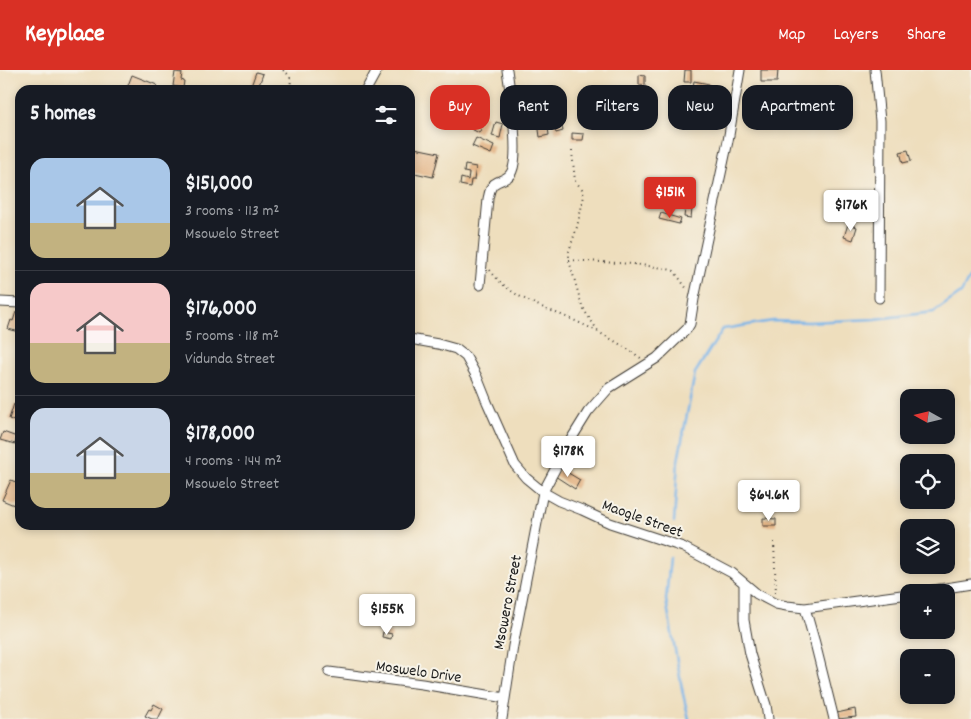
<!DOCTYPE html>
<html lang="en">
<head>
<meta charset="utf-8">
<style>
  body { margin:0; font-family:Dekko,sans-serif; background:#20242c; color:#f1f3f6; height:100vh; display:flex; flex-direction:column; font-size:19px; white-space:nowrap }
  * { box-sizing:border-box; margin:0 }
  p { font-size:16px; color:#9ea1a6 }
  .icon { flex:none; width:28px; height:28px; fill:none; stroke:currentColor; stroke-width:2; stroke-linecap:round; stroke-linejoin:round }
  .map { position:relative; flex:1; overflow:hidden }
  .details { position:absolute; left:15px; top:15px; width:400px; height:445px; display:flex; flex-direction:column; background:#171b24; border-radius:15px; box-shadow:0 2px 8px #0003 }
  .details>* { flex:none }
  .top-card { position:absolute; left:430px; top:15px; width:465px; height:45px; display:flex; gap:10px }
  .needle { width:32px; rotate:278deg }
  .controls { position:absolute; left:900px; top:319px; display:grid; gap:10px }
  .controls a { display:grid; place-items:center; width:55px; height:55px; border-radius:10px; background:#171b24; box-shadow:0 2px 8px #0003; font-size:25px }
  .price { position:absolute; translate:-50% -42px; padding:0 11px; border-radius:5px; background:#fff; color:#222; font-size:16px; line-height:32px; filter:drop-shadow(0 1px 2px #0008) }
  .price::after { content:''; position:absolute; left:50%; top:30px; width:15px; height:11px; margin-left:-8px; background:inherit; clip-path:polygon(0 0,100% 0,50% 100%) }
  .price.current { background:#d93025; color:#fff }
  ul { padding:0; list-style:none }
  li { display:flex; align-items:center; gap:15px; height:125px; padding:0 15px }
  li+li { border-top:1px solid #363941 }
  li span { display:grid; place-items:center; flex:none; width:140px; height:100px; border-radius:15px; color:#555 }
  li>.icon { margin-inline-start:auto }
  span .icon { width:60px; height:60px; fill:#fffc; stroke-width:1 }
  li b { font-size:21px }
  h2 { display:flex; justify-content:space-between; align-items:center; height:60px; padding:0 15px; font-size:21px }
  .pill { padding:0 18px; border-radius:15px; background:#171b24; box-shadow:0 2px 8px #0003; font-size:18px; line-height:45px }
  .pill.current { background:#d93025; color:#fff }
  header { display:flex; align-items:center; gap:30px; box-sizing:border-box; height:70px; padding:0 25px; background:#d93025; color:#fff }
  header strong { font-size:24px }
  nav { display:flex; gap:28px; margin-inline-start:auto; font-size:18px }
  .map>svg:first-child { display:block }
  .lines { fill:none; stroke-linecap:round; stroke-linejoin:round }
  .stream { stroke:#76b3e9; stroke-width:2.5 }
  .building { fill:#e3b485 }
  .minor-casing { stroke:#3c3934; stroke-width:11 }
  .path { stroke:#3c3934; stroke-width:2; stroke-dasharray:1 4; stroke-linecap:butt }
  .minor { stroke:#fff; stroke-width:9 }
  .labels { text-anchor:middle; stroke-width:4; stroke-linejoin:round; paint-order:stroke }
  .street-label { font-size:16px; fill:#1c1c1c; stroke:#f7f3e8 }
</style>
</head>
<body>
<header>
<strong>Keyplace</strong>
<nav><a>Map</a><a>Layers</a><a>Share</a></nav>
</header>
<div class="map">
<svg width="971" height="649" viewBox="0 0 971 649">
  <rect width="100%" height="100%" fill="#f7f3e8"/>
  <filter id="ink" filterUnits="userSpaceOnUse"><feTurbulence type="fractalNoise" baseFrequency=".02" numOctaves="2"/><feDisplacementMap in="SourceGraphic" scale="10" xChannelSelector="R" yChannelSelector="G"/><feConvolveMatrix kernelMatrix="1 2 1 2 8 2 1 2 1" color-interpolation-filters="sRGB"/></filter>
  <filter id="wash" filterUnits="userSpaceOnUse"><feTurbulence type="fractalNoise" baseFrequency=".0096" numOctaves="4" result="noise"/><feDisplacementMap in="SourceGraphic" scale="20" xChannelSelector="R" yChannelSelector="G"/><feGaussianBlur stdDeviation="1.12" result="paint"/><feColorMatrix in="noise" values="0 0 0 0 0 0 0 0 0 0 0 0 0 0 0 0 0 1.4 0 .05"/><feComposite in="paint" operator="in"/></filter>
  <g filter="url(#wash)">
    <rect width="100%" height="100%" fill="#eedebd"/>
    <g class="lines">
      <path class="stream" d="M 674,452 L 678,391 L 695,303 L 723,259 L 773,251 L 808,252 L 875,249 L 934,242 L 961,223 L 971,205
        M 670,487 L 666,530 L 683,624 L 689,649"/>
    </g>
    <g id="blocks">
      <path class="building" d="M 685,0 L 691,0 L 691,12 L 684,12 Z
        M 761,0 L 778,0 L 777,12 L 761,12 Z
        M 175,2 L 182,3 L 181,10 L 184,11 L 183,18 L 173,16 Z
        M 256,2 L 263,4 L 258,18 L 256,17 L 255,20 L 252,20 L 250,19 Z
        M 132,5 L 157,15 L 155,20 L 133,20 L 127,18 Z
        M 639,5 L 645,6 L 645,16 L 639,15 Z
        M 694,11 L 709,14 L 708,19 L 693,17 Z
        M 778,34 L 778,41 L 760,41 L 760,35 Z
        M 582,38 L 588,38 L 588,50 L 582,50 Z
        M 476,42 L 487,47 L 479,63 L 468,57 Z
        M 772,45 L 779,45 L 779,52 L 772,52 Z
        M 560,48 L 563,61 L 556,63 L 553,50 Z
        M 547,51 L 549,65 L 540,67 L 538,52 Z
        M 496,52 L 503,54 L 500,68 L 492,66 Z
        M 572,63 L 584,64 L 583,70 L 572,70 Z
        M 476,68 L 494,76 L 491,84 L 472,76 Z
        M 410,77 L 439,83 L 433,107 L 410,102 Z
        M 908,80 L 911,91 L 903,93 L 900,82 Z
        M 465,95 L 476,97 L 474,110 L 471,110 L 470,117 L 460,115 L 461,108 L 468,110 L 469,103 L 464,102 Z
        M 661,124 L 667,125 L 666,134 L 659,133 Z
        M 676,127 L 693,129 L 691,148 L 684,147 L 685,139 L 675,138 Z
        M 661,143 L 681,149 L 679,154 L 659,149 Z
        M 848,154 L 857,157 L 853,170 L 844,167 Z
        M 16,242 L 20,244 L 20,262 L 8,259 L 11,250 L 13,251 Z
        M 14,334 L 20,336 L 19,353 L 9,349 Z
        M 3,362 L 17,367 L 15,374 L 0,370 Z
        M 573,382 L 583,388 L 580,392 L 571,386 Z
        M 560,398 L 580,410 L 575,419 L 555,406 Z
        M 11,410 L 20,414 L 18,421 L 20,422 L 20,432 L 19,435 L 14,433 L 14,435 L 2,430 Z
        M 763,448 L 776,449 L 776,456 L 763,456 Z
        M 383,562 L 392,564 L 391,569 L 382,567 Z
        M 154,634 L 163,639 L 158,649 L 152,649 L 145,646 L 149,639 L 151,640 Z
        M 855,639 L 856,647 L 838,649 L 837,643 Z"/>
    </g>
  </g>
  <g filter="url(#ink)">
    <use href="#blocks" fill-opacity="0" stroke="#3c3934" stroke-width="1"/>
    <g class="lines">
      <defs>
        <path id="minor" d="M 875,0 L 880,51 L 879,228
          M 366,20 L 377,0
          M 480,215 L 488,129 C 489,124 490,117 494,114 C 500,109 509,110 512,101 C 520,83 510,21 507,0
          M 0,232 L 20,233
          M 410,269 L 438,274 L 456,279 L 466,287 L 477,307 L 487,332 L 515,395 L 526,408 L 543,422 L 559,431 L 582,440 L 610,453 L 683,477 L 732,503 L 757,524 L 776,534 L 787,536 L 805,538 L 909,524
          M 744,513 L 744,550 L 750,584 L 766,635 L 768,649
          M 921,522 L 971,514
          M 805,538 L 815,573 L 834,649
          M 329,602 L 422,614 L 505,628
          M 502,649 L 513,576 L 543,422 L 570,371 L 588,342 L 609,318 L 657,288 L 687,259 L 690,254 L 694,229 L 728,71 L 740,0"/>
      </defs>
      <use href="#minor" class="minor-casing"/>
      <path class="path" d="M 283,0 C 292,7 291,9 290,20
        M 572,81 L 575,111 L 582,119 L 584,126 L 577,157 L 569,181 L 569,190 L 581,233 L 586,243 L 598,261
        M 569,190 L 633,194 L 664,198 L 674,201 L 687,219
        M 490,200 C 510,228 541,236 571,249 C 596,260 620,273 642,289
        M 774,472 L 776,524"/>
      <use href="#minor" class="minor"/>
    </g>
  </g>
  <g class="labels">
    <g class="street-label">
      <text transform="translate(643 447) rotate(20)" y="6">Maogle Street</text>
      <text transform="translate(506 532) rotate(-79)" y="6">Msowero Street</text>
      <text transform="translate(419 600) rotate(8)" y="6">Moswelo Drive</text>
    </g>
  </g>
</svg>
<div class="controls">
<a><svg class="needle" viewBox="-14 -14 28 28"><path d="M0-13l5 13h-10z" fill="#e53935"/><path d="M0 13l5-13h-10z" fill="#9ea1a6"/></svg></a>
<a><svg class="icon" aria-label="locate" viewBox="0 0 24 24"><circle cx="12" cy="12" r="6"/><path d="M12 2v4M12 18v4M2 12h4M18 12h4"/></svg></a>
<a><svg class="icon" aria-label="layers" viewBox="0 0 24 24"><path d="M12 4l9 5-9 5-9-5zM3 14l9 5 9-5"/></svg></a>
<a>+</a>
<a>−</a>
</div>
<b class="price current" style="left:670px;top:149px">$151K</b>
<b class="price" style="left:851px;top:162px">$176K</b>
<b class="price" style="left:568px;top:408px">$178K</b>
<b class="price" style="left:769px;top:452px">$64.6K</b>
<b class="price" style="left:387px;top:566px">$155K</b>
<div class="top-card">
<a class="pill current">Buy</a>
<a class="pill">Rent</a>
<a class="pill">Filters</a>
<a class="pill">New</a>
<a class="pill">Apartment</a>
</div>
<section class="details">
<h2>5 homes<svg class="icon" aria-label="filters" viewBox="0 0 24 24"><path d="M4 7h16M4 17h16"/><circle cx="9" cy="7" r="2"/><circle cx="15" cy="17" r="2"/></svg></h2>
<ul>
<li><span style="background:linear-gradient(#a9c7e8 65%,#c2b280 0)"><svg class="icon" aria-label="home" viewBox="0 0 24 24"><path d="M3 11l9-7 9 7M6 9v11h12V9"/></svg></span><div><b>$151,000</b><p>3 rooms · 113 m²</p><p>Msowelo Street</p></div></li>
<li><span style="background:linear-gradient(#f6c9c9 60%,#c2b280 0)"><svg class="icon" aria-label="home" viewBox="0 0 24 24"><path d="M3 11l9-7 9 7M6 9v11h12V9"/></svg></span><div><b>$176,000</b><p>5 rooms · 118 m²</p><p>Vidunda Street</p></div></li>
<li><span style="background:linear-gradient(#c9d6e8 65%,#c2b280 0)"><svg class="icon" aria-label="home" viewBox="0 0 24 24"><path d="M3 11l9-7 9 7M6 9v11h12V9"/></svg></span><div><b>$178,000</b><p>4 rooms · 144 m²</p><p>Msowelo Street</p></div></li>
</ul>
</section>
</div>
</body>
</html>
